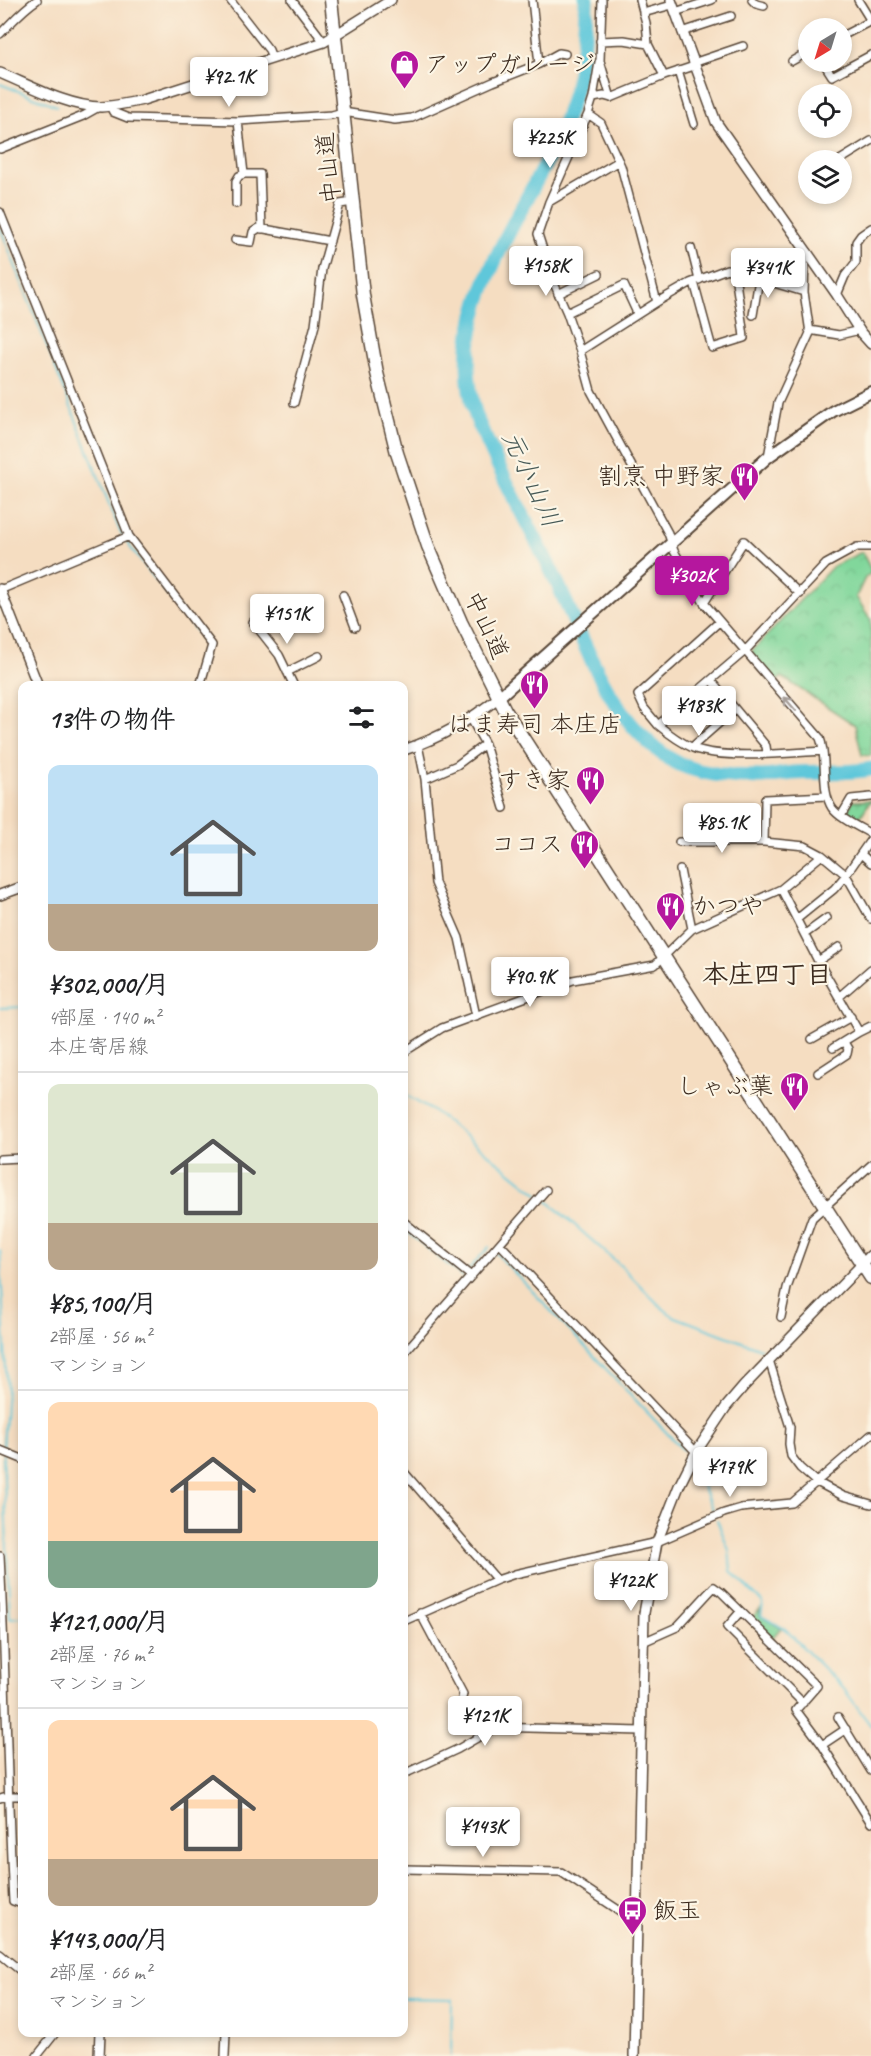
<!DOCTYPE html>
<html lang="ja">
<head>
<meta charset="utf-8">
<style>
  body { margin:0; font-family:Caveat,"Klee One",sans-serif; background:#f2f2f2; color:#202124; height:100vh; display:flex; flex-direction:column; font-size:22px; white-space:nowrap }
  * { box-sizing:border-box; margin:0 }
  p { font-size:20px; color:#757577 }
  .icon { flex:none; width:33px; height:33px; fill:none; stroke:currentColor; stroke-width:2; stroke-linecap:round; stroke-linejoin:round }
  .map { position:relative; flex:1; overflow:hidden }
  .panel { position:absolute; left:18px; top:681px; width:390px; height:1356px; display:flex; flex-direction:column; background:#fff; border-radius:12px; box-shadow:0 3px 9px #0003 }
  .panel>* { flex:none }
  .needle { width:39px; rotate:218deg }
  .controls { position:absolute; left:798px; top:18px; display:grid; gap:12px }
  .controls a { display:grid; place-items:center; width:54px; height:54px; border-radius:50%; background:#fff; box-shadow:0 3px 9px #0003; font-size:30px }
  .price { position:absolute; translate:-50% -51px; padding:0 14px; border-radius:6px; background:#fff; color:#222; font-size:20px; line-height:39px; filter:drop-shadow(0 2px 3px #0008) }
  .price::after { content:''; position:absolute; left:50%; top:36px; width:18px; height:14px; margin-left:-9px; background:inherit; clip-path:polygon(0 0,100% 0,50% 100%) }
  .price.on { background:#b5179e; color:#fff }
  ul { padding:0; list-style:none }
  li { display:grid; align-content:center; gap:12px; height:318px; padding:0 30px }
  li+li { border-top:2px solid #e0e0e0 }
  li span { display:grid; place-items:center; height:186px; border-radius:12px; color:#555 }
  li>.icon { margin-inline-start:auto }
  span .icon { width:108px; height:108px; fill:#fffc; stroke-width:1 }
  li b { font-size:26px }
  h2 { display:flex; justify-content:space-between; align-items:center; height:72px; padding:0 30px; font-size:26px }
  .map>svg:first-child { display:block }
  .park { fill:url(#park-crowns); stroke:#5e805c; stroke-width:1.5 }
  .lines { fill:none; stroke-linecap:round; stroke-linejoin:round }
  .stream { stroke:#5ec7da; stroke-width:2 }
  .river { stroke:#5ec7da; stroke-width:15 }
  .street-casing { stroke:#574536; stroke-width:10 }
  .secondary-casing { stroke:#574536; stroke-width:12 }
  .primary-casing { stroke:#574536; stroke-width:14 }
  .highway-casing { stroke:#574536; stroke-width:15 }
  .street { stroke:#fff; stroke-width:7 }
  .secondary { stroke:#fff; stroke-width:9 }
  .primary { stroke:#fff; stroke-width:10 }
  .highway { stroke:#fff; stroke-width:12 }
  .oneway { stroke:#a79f9a }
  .labels { text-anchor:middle; stroke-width:4.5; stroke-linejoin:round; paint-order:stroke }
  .poi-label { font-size:24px; fill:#3b2a1e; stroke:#fcf5e5; text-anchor:end }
  .street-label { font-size:24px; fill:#3b2a1e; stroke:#fcf5e5 }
  .water-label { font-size:26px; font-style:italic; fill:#465956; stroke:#fcf5e5 }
  .neighbourhood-label { font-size:26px; font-weight:bold; fill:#3b2a1e; stroke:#fcf5e5 }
</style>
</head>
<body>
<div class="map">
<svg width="871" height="2056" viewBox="0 0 871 2056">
  <defs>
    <pattern id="park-crowns" width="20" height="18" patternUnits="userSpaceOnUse" patternTransform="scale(1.5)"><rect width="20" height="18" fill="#81d79b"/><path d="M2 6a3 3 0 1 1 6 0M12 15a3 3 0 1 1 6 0" fill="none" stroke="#70b985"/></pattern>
  </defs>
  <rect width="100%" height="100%" fill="#fcf5e5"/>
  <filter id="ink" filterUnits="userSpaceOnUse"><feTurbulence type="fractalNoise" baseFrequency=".0167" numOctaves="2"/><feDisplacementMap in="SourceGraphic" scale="12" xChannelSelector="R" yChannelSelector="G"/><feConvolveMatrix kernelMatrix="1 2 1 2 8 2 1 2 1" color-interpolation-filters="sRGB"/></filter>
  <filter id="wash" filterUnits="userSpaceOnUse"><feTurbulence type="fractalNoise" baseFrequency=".008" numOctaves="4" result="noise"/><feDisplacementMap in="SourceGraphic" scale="24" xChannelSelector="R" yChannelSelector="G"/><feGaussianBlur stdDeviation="1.35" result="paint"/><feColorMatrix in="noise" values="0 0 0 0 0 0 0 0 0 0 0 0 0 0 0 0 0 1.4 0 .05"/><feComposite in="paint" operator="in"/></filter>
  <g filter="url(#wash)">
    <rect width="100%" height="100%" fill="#f5ddc1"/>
    <path class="park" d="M 862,552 L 871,570 L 871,573 L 865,578 L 856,597 L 871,620 L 871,756 L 862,755 L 855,725 L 782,677 L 776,682 L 752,654 L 752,651 L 833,566 Z
      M 871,800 L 857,822 L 847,816 L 846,813 L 853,801 Z
      M 760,1609 L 760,1616 L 781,1628 L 772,1638 L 752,1618 Z"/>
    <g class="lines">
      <path class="stream" d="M 0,84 L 57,106
        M 0,227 L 119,529 L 130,547 L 204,641
        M 194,686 L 203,657
        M 0,1008 L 22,1007
        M 404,1094 L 439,1115 L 539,1195
        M 544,1198 L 621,1266 L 661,1307 L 673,1316 L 761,1349
        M 404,1229 L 463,1277
        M 0,1250 L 7,1389 L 3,1448
        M 496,1253 L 683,1450
        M 469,1269 L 489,1247
        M 3,1453 L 10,1618 L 22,1617
        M 694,1468 L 714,1513
        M 717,1520 L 729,1550 L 731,1571 L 763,1603 L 761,1616 L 785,1629 L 844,1689 L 871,1726
        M 404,1998 L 452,1999 L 451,2056"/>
      <path class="river" d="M 586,0 C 586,40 580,80 566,118 C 538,191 485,255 471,333 C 466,360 468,390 476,416 C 480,429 488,442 493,454 C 512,496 534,535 554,576 C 585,641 607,718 670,759 C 695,775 732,777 762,777 C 772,777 782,774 793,773 C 819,771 844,774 871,769"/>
    </g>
  </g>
  <g filter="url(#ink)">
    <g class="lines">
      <defs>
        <path id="street" d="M 230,0 L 269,50 L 272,58
          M 292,0 L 324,42
          M 602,0 L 600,61 L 611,98
          M 640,0 L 646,23 L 648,44
          M 752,0 L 756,4 L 764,6
          M 675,12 L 712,0
          M 643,13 L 672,5
          M 682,32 L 731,16
          M 0,34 C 12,22 23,9 37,0
          M 842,36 L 871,21 L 858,0
          M 600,41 L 624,40 L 648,44 L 664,76
          M 792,61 L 808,52
          M 823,62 L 832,76 L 871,55
          M 693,63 L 743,46
          M 539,64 L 559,53 L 565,54
          M 678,71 L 694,124
          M 593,98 L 599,62
          M 110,106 L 113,112 L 128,118 L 238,121 L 332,115 L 343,112 L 395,120 L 412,118 L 493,82 L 539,64 L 532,0
          M 588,114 L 549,202 L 538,234 L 553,281 L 567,313 L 580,351 L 591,391 L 668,533 L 674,551 L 704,603 L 820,738 C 828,758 820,790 832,808 C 840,819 859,827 871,834
          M 238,121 L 244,174 L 260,174 L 262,229
          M 0,149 L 83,116 L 99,107
          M 840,160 L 871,141
          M 549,202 L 619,161
          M 236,204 L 236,181 L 239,176 L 244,174
          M 0,212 L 129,536 L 212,645 L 200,686
          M 235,240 L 251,242 L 253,232 L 259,228 L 330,241
          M 691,248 L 699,280
          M 694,282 L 712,348 L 744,338 C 742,316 737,294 735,272
          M 558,294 L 599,274
          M 837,295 L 845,276 L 856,262 L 856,242 L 861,235 L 871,228
          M 657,302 L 690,283 L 727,269 L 804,292
          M 567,313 L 624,285 L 637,313
          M 753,315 L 759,279
          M 809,330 L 839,335 L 860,330
          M 580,351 L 657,302 L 621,166 L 601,123 L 588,114 L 593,98 L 604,96 L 611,98 L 664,76 L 694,66
          M 294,403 L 315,325 L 322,269 L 340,204 L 353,202
          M 768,457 L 778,403 L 810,333 L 804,292 L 805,259 L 808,252
          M 0,590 L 129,536
          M 343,595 L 355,627
          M 704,603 L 744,541 L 800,594
          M 253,622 L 279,655 L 294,686
          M 287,672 L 319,656
          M 711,680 L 766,746 L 767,753
          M 470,717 L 485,744 L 504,808
          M 658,725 L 644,708 L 638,695 L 719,622
          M 418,745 L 425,779 L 435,883 L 459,938 L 476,1016
          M 692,747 L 735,709
          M 823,751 C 789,753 723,760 693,748 C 680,742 669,734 658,725 L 745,651 L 826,564 L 857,547 L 871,547
          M 425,779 L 457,765 L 485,744
          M 841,816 L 851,799 L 871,797
          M 679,842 L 764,842
          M 861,854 L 871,863
          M 822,855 L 805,846 L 764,842 L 765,799 L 827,796
          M 680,870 L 692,929
          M 781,889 L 818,961 L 859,1032 L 871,1026
          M 797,919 L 834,889 L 846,875 L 871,919
          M 805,934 L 827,918
          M 818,961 L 839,947
          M 840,996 L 871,969
          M 812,1039 L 851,1017
          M 833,1048 L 859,1032
          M 404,1052 L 442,1028 L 573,980 L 655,965 L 692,929 L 781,889 L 822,855 L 846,875 L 871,839
          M 818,1073 L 847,1054 L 848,1049 L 844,1042
          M 0,1159 L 22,1158
          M 404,1222 L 471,1276
          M 500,1244 L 696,1452
          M 781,1317 L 787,1288 L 812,1218 L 871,1165
          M 404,1353 L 546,1190
          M 769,1360 L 790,1427 L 789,1444 L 791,1456 L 800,1468 L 815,1481 L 843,1496 L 871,1504
          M 0,1450 L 22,1459
          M 404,1472 L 497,1580
          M 0,1556 C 6,1671 7,1786 13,1901 L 22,1904
          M 740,1612 L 727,1627 L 803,1703
          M 420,1613 L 463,1694 L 461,1702 L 467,1713
          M 404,1621 L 497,1580 L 515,1574 L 657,1542 L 724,1513 L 741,1508 L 792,1503 L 871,1435
          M 643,1642 L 677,1627 L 714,1587 L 721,1592 L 817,1686 L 796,1710 L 822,1745 L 871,1823
          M 838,1717 L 871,1771
          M 822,1745 L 846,1729
          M 404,1774 L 458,1749 L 496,1727 L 641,1731
          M 0,1798 L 7,1796 L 22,1796
          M 404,1869 L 561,1872 L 632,1919 L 637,1921
          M 0,1954 L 22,1972
          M 37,2056 L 56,2032
          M 225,2056 L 226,2032"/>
        <path id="secondary" d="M 671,0 L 716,122 L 837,295 L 861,333 L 871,344
          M 0,73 C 29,85 69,107 101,107 C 115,106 129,103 143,100 L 324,42 L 391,0
          M 0,589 L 38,686
          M 404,750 C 437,739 471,720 499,697
          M 0,895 L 22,887
          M 99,2056 L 100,2032
          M 634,2056 L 644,1613 L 657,1542 L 679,1486 L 696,1452 L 726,1407 L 744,1386 L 871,1255"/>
        <path id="primary" d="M 499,697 L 768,457 L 833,411 L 871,392"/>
        <path id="highway" d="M 331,0 L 363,295 L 377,373 L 397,453 L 428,546 L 461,622 L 505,710 L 871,1278"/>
      </defs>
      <use href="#street" class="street-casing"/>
      <use href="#secondary" class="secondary-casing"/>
      <use href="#primary" class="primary-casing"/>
      <use href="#highway" class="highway-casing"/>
      <use href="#street" class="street"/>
      <use href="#secondary" class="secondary"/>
      <use href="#primary" class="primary"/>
      <use href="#highway" class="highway"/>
    </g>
    <defs><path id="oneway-shaft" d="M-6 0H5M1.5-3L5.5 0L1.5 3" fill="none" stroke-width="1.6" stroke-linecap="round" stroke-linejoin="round" transform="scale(1.5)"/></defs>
    <use class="oneway" href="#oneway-shaft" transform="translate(790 704) rotate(-131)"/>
  </g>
  <defs>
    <symbol id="shop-pin" viewBox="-11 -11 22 30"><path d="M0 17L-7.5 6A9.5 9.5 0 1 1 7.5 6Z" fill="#b5179e" stroke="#fcf5e5"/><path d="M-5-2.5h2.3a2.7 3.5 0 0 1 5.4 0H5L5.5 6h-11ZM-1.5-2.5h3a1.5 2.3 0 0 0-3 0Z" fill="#fff"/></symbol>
    <symbol id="restaurant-pin" viewBox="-11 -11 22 30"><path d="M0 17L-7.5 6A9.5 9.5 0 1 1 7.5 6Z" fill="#b5179e" stroke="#fcf5e5"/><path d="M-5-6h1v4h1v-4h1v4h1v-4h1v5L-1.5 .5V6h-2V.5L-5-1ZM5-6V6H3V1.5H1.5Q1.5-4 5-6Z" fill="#fff"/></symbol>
    <symbol id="bus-pin" viewBox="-11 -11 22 30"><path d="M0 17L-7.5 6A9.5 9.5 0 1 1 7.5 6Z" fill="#b5179e" stroke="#fcf5e5"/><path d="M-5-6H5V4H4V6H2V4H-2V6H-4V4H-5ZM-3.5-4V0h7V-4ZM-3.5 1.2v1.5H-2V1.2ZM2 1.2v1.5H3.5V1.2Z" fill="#fff"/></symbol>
  </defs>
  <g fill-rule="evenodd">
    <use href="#shop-pin" x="388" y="48" width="33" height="45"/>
    <use href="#restaurant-pin" x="728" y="460" width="33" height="45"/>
    <use href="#restaurant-pin" x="518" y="668" width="33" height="45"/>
    <use href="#restaurant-pin" x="574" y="764" width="33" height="45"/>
    <use href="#restaurant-pin" x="568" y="828" width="33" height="45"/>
    <use href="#restaurant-pin" x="654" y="890" width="33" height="45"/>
    <use href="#restaurant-pin" x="778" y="1070" width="33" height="45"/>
    <use href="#bus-pin" x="616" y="1894" width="33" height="45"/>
  </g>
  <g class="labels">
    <g class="poi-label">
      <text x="425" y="72" text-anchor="start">アップガレージ</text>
      <text x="724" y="484">割烹 中野家</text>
      <text x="535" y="732" text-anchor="middle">はま寿司 本庄店</text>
      <text x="570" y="788">すき家</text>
      <text x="563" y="852">ココス</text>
      <text x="692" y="914" text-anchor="start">かつや</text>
      <text x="773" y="1094">しゃぶ葉</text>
      <text x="653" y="1918" text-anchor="start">飯玉</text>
    </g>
    <g class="street-label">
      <text transform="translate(328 168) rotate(-96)" y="8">中山道</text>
      <text transform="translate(487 625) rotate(65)" y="8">中山道</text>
    </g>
    <g class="water-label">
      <text transform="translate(532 479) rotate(65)" y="9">元小山川</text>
    </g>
    <g class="neighbourhood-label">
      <text x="767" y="983">本庄四丁目</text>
    </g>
  </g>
</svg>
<div class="controls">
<a><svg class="needle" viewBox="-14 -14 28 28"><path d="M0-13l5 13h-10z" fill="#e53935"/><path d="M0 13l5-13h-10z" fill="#757577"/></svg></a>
<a><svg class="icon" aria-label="locate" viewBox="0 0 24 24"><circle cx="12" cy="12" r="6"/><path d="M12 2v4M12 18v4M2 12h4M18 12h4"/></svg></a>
<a><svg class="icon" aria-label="layers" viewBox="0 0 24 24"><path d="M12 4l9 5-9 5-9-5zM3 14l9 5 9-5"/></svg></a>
</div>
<b class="price" style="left:229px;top:108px">¥92.1K</b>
<b class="price" style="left:550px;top:169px">¥225K</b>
<b class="price" style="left:546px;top:297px">¥158K</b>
<b class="price" style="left:768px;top:299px">¥341K</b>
<b class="price on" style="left:692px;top:607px">¥302K</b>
<b class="price" style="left:287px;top:645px">¥151K</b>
<b class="price" style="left:699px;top:737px">¥183K</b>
<b class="price" style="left:722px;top:854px">¥85.1K</b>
<b class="price" style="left:530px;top:1008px">¥90.9K</b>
<b class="price" style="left:730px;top:1498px">¥179K</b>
<b class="price" style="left:631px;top:1612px">¥122K</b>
<b class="price" style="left:485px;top:1747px">¥121K</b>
<b class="price" style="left:483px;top:1858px">¥143K</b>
<section class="panel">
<h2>13件の物件<svg class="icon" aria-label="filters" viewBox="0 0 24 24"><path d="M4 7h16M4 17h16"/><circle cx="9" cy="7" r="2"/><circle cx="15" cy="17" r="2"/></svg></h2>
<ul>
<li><span style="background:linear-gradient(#bfe0f5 75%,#b9a48a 0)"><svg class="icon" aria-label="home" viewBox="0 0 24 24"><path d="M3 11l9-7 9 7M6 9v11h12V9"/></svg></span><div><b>¥302,000/月</b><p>4部屋 · 140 m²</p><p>本庄寄居線</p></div></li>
<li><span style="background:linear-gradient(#dfe7d0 75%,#b9a48a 0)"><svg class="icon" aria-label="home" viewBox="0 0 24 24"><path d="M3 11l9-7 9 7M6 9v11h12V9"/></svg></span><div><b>¥85,100/月</b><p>2部屋 · 56 m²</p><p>マンション</p></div></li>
<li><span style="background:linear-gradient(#ffd9b3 75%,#7fa58c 0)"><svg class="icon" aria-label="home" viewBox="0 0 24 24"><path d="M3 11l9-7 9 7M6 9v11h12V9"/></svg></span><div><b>¥121,000/月</b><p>2部屋 · 76 m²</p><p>マンション</p></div></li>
<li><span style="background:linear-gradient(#ffd9b3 75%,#b9a48a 0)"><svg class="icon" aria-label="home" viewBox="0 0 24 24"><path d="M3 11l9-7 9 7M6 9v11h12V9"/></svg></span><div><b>¥143,000/月</b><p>2部屋 · 66 m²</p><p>マンション</p></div></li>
</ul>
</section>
</div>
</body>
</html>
